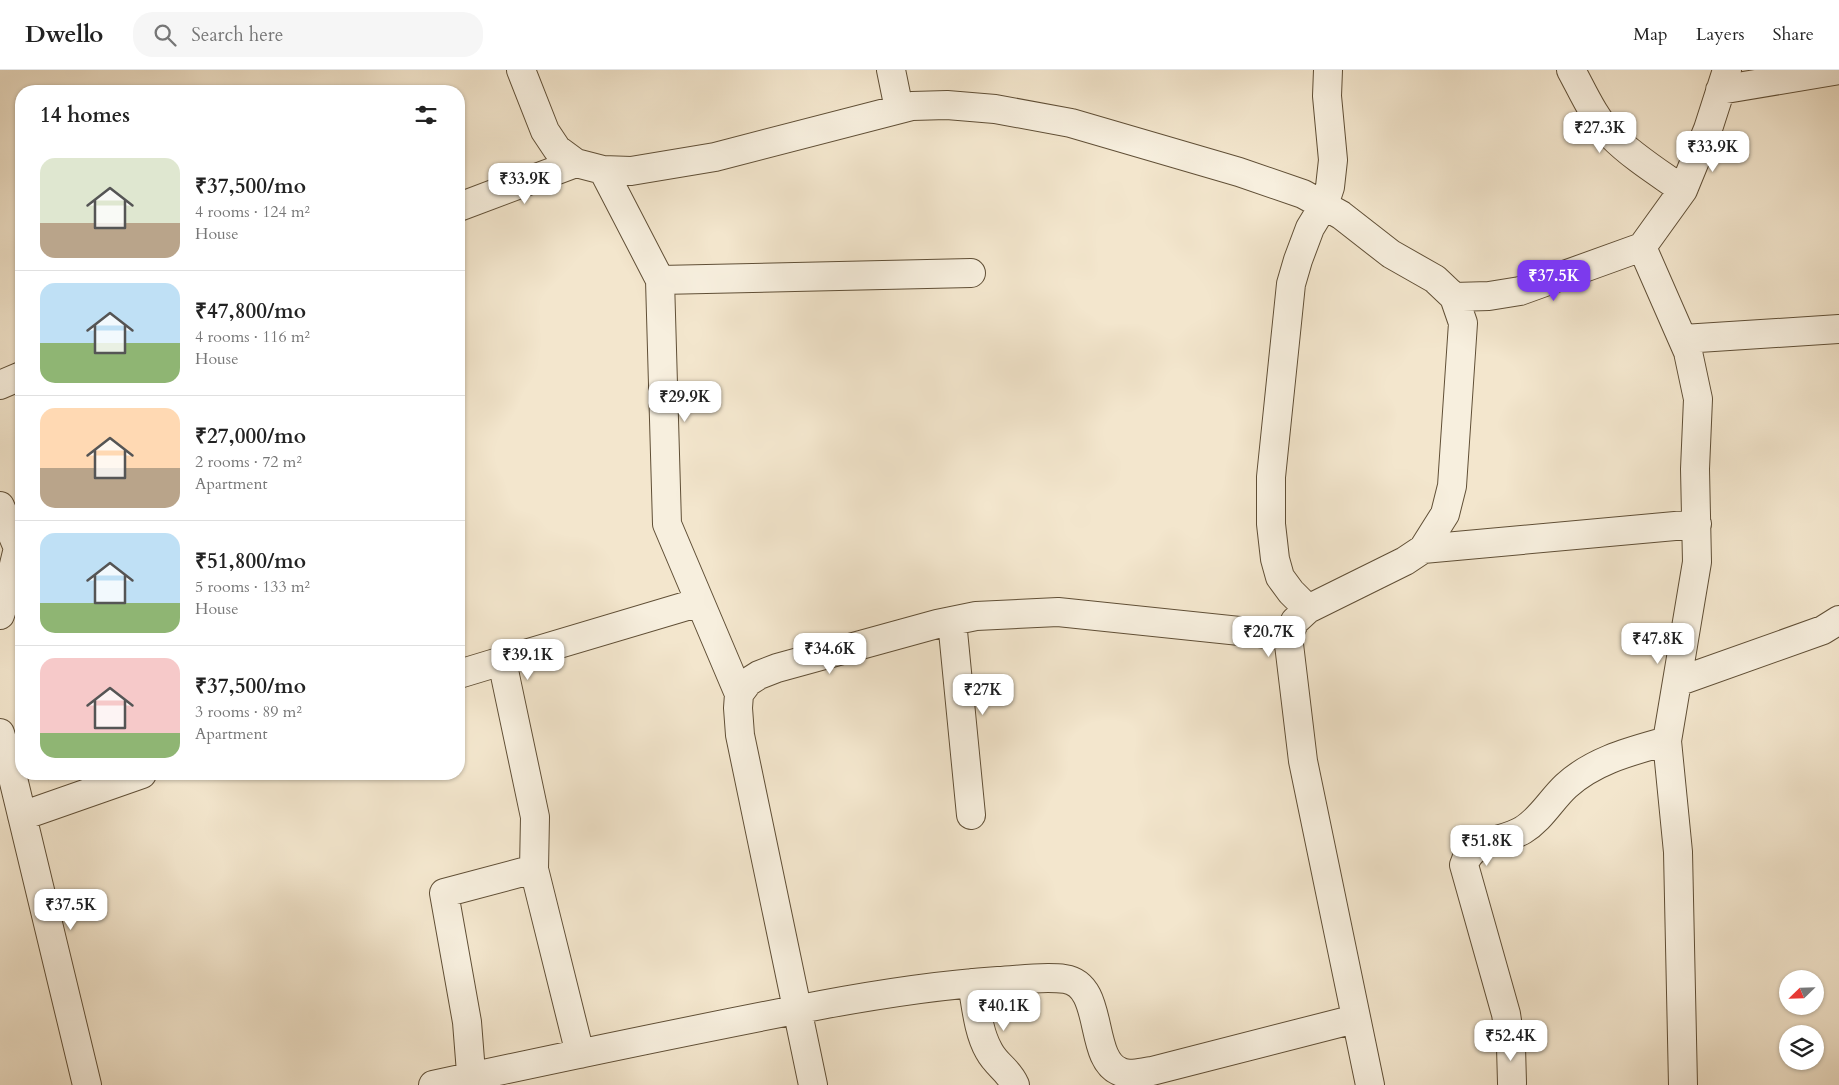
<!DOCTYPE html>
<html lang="en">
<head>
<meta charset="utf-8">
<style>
  body { margin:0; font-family:Cardo,serif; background:#f6f6f6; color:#222; height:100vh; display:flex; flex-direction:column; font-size:19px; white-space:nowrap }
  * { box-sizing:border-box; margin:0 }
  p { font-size:16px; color:#767676 }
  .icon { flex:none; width:28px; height:28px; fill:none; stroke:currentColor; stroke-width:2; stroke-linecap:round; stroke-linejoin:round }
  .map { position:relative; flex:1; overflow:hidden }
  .sheet { position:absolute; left:15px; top:15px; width:450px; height:695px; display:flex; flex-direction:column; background:#fff; border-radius:20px; box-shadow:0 1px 4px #0004 }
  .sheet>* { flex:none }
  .needle { width:32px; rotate:247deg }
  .fabs { position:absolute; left:1779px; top:900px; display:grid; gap:10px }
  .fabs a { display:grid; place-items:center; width:45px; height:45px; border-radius:50%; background:#fff; box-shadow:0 1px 4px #0004; font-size:25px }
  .price { position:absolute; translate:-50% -42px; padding:0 11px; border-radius:10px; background:#fff; color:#222; font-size:16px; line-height:32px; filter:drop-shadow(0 1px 2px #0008) }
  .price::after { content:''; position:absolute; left:50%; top:30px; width:15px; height:11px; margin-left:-8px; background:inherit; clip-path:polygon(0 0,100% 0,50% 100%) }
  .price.selected { background:#7c3aed; color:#fff }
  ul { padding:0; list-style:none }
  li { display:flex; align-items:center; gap:15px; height:125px; padding:0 25px }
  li+li { border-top:1px solid #e0e0e0 }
  li span { display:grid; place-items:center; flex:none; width:140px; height:100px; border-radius:15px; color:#555 }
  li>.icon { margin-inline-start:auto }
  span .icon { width:60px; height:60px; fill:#fffc; stroke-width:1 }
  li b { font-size:21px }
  h2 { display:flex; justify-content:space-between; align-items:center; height:60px; padding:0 25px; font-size:21px }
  header { display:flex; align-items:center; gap:30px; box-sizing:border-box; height:70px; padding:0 25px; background:#fff; border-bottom:1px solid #e0e0e0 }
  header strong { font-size:24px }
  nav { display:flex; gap:28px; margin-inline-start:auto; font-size:18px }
  .search { width:350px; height:45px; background:#f6f6f6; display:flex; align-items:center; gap:12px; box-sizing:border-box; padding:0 18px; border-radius:20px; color:#767676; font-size:19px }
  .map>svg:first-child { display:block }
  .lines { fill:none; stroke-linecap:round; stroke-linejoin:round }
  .street-casing { stroke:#604f36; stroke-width:30 }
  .street { stroke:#f7efde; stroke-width:28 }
</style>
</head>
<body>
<header>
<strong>Dwello</strong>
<div class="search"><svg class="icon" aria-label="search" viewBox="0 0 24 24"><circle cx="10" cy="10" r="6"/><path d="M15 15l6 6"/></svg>Search here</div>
<nav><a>Map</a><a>Layers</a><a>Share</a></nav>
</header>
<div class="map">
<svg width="1839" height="1015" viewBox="0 0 1839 1015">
  <rect width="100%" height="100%" fill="#f3e6cd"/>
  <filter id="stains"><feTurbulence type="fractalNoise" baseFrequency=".004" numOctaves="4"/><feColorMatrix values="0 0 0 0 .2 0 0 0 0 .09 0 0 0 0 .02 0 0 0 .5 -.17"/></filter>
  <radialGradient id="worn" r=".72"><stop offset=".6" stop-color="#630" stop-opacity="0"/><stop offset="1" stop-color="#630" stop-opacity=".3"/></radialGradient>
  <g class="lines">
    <defs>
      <path id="street" d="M 521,0 L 545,61 L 557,79 L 576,93 L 603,100 L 631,101 L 715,87 L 912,36 L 947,35 L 995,39 L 1071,53 L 1239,102 L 1303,124 L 1341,145 L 1391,184 L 1435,209 L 1454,227 L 1463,253 L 1452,416 L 1445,444 L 1423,479 L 1405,491 L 1308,539 L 1295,551 L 1288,566 L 1303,691 L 1370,1015
        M 891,0 L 899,39
        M 1571,0 C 1583,22 1594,48 1612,66 C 1633,87 1659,103 1683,120
        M 1720,20 L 1839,0
        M 603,100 L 660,210 L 667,454 L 739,624
        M 459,137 L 576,93
        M 1642,177 L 1688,282 L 1698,329 L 1695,399 L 1697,492 L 1667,671 L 1678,782 L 1683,1015
        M 660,210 L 971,203
        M 1454,227 L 1489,226 L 1520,221 L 1642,177 L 1683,120 L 1708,59 L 1727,0
        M 1683,269 L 1839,259
        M 0,315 L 21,306
        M 0,436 L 18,478 L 7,524 L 0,545
        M 1423,479 L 1697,454
        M 1308,539 L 1291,522 L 1280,507 L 1275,489 L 1271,454 L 1271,407 L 1291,214 L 1298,190 L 1310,158 L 1324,135 L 1330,117 L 1333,90 L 1327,26 L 1328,0
        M 952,551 L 971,745
        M 459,604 L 502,591
        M 1677,612 L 1823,560 L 1839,550
        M 0,663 L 11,700
        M 21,695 L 11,700 L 87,1015
        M 22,746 L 142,704
        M 534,799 L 535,747 L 502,591 L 700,532
        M 972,913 C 976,935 978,962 989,981 C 997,996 1008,999 1015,1015
        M 1512,1013 L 1511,977 L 1506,944 L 1464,795 C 1471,769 1502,773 1523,760 C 1541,749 1551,730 1566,716 C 1594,690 1632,681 1667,671
        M 433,1015 C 562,987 691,960 821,935 C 880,924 938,915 998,911 C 1019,910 1043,906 1065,909 C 1106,915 1087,990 1121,1002 C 1130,1006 1142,1002 1152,1001 L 1355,949
        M 472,1015 L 467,952 L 444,823 L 534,799 L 580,984
        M 813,1015 L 740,665 L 738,638 L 739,624 L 748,612 L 759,605 L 777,598 L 937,554 L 976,546 L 1058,542 L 1288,566"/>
    </defs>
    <use href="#street" class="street-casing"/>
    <use href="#street" class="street"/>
  </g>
  <rect width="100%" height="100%" filter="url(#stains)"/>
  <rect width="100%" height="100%" fill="url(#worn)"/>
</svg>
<div class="fabs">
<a><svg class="needle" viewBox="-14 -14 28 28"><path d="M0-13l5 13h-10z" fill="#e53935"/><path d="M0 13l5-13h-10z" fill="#767676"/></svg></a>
<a><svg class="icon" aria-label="layers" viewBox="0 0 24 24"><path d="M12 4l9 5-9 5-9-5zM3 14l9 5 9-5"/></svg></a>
</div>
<b class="price" style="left:1600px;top:84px">₹27.3K</b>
<b class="price" style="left:1713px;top:103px">₹33.9K</b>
<b class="price" style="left:525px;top:135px">₹33.9K</b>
<b class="price selected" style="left:1554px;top:232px">₹37.5K</b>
<b class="price" style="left:685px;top:353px">₹29.9K</b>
<b class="price" style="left:1269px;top:588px">₹20.7K</b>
<b class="price" style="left:1658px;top:595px">₹47.8K</b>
<b class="price" style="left:830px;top:605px">₹34.6K</b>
<b class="price" style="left:528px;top:611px">₹39.1K</b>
<b class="price" style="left:983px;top:646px">₹27K</b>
<b class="price" style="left:1487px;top:797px">₹51.8K</b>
<b class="price" style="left:71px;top:861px">₹37.5K</b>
<b class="price" style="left:1004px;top:962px">₹40.1K</b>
<b class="price" style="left:1511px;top:992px">₹52.4K</b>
<section class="sheet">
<h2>14 homes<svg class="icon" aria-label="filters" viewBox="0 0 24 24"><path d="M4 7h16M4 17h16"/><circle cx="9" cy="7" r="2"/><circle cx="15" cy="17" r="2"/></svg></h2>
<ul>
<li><span style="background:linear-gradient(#dfe7d0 65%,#b9a48a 0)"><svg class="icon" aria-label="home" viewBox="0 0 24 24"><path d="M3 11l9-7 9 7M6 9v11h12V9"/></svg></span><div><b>₹37,500/mo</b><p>4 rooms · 124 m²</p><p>House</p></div></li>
<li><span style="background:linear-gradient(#bfe0f5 60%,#8fb573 0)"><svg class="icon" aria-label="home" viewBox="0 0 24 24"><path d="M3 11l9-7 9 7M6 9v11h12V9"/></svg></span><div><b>₹47,800/mo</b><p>4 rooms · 116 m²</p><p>House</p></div></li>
<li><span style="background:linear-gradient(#ffd9b3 60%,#b9a48a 0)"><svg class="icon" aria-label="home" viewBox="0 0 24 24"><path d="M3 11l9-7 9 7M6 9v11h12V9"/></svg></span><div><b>₹27,000/mo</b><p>2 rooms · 72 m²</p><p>Apartment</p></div></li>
<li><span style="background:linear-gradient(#bfe0f5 70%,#8fb573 0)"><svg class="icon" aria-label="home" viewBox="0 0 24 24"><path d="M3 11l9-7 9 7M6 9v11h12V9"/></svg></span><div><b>₹51,800/mo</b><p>5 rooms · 133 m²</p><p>House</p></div></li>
<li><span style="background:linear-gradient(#f6c9c9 75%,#8fb573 0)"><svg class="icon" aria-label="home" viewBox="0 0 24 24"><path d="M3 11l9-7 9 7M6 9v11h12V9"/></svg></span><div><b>₹37,500/mo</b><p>3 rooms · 89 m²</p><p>Apartment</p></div></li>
</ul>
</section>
</div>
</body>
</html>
